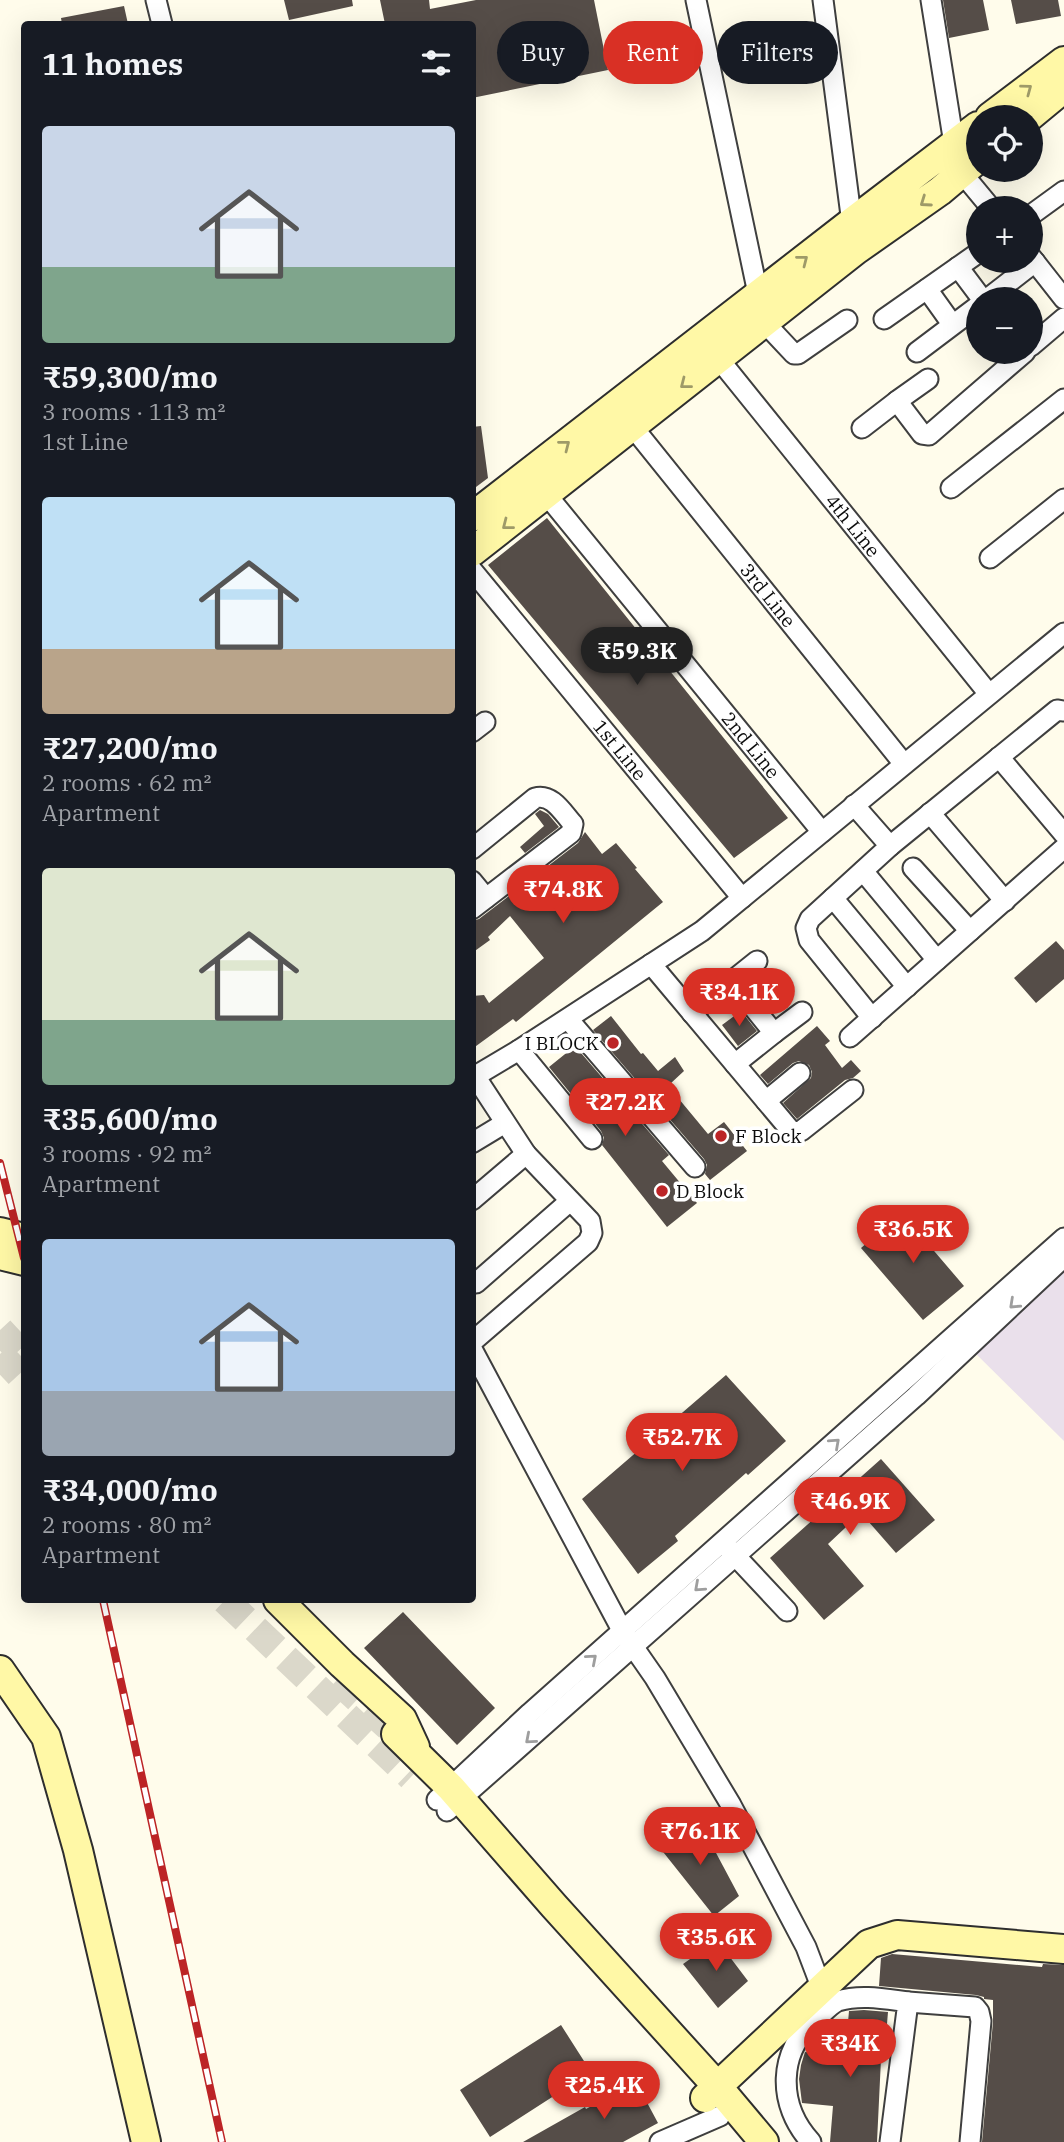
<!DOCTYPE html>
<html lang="en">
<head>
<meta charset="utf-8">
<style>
  body { margin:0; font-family:"IBM Plex Serif",serif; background:#20242c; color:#f1f3f6; height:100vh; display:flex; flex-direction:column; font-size:26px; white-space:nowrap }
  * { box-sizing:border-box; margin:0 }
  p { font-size:23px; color:#9ea1a6 }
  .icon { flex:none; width:38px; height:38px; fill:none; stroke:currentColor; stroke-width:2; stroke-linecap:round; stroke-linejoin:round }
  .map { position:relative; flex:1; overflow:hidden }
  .panel { position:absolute; left:21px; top:21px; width:455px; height:1582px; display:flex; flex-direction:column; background:#171b24; border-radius:7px; box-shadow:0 7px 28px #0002 }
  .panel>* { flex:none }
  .hud { position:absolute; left:497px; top:21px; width:462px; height:63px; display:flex; gap:14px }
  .tools { position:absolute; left:966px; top:105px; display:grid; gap:14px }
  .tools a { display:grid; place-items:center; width:77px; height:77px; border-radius:50%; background:#171b24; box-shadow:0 7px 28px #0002; font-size:35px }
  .price { position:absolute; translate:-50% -60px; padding:0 16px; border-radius:24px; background:#d93025; color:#fff; font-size:23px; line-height:46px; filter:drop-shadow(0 2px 4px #0008) }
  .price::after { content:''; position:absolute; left:50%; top:42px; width:21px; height:16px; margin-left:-10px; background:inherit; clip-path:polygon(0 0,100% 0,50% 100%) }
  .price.selected { background:#222; color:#fff }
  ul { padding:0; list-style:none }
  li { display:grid; align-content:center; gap:14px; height:371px; padding:0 21px }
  li span { display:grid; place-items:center; height:217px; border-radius:7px; color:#555 }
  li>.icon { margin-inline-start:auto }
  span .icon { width:126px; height:126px; fill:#fffc; stroke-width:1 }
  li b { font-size:30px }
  h2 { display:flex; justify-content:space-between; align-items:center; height:84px; padding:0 21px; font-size:30px }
  .pill { padding:0 24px; border-radius:32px; background:#171b24; box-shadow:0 7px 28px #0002; font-size:24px; line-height:63px }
  .pill.selected { background:#d93025; color:#fff }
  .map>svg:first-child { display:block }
  .industrial { fill:#eae0eb }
  .building { fill:#554d48 }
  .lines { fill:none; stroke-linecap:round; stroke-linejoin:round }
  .secondary-tunnel { stroke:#dbd8ca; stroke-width:28; stroke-dasharray:28 14; stroke-linecap:butt }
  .street-casing { stroke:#3f3f3f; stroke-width:23 }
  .secondary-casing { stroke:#2e2e2e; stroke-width:32 }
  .street { stroke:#fff; stroke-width:19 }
  .secondary { stroke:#fff8a6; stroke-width:28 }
  .rail-casing { stroke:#bc2426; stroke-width:8 }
  .rail { stroke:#fff; stroke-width:5; stroke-dasharray:16; stroke-linecap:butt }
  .oneway { stroke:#9e9a68 }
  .oneway2 { stroke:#9e9e9e }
  .poi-dot { fill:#bc2426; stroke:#fff; stroke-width:2.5 }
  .labels { text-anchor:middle; stroke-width:7; stroke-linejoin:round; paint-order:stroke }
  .street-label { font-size:19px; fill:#0c0c0c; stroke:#fff }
  .poi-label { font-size:19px; fill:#0c0c0c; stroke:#fff; text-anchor:start }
</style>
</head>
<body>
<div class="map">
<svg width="1064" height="2142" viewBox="0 0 1064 2142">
  <rect width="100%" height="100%" fill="#fffceb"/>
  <path class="industrial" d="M 1064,1262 L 1064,1441 L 969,1347 Z"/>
  <path class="building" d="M 284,0 L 352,0 L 353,6 L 289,20 Z
    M 380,0 L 429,0 L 430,9 L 476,0 L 594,0 L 608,70 L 472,98 L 472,24 L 385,24 Z
    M 943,0 L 983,0 L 989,30 L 949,38 Z
    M 1011,0 L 1058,0 L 1061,16 L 1016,24 Z
    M 124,6 L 128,24 L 62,24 L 61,18 Z
    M 481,426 L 488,478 L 472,490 L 472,427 Z
    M 547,518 L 788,818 L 734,858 L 488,565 Z
    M 540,810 L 548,814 L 559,827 L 525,853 L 520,847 L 544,826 L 535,814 Z
    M 585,832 L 602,854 L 616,843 L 637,868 L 635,869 L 663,902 L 516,1022 L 513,1019 L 472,1049 L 472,996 L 484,995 L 489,1003 L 544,958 L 510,916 L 488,937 L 490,940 L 472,953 L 472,921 L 479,919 L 578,843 Z
    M 1056,941 L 1064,950 L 1064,979 L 1036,1003 L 1014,978 Z
    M 741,1011 L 757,1031 L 738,1046 L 722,1025 Z
    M 611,1016 L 641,1054 L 643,1053 L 658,1071 L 675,1057 L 684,1071 L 670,1084 L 676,1092 L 674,1093 L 708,1134 L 724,1122 L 747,1151 L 710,1180 L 705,1174 L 707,1165 L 704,1159 L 593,1030 Z
    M 817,1026 L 830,1041 L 825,1045 L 842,1068 L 851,1060 L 861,1071 L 853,1078 L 845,1080 L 797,1119 L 783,1103 L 811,1078 L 812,1072 L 809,1065 L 799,1061 L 793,1063 L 768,1084 L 760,1075 Z
    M 575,1046 L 669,1155 L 662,1161 L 697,1203 L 667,1227 L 602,1145 L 604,1138 L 601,1131 L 549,1067 Z
    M 906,1210 L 927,1234 L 923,1238 L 964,1286 L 923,1320 L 861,1248 Z
    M 726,1375 L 786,1441 L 748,1475 L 746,1473 L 675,1536 L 678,1541 L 638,1574 L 582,1499 Z
    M 881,1459 L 935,1520 L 896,1553 L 861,1513 L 828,1544 L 864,1586 L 824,1620 L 770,1558 Z
    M 403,1612 L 495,1708 L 457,1745 L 364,1648 Z
    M 699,1821 L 739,1896 L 714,1916 L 656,1843 Z
    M 717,1940 L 748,1981 L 718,2008 L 683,1964 Z
    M 892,1954 L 1042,1967 L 1043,1964 L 1064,1965 L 1064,2142 L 982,2142 L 993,2022 L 993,2000 L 984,1999 L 984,1997 L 976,1995 L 879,1986 L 881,1958 Z
    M 864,2010 L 888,2012 L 884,2059 L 881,2059 L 877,2142 L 830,2142 L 833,2106 L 802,2103 L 799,2079 L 801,2065 L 805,2052 L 845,2056 L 849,2011 Z
    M 561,2025 L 591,2072 L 490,2137 L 460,2090 Z
    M 636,2082 L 658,2123 L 623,2142 L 523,2142 L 585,2107 L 586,2109 Z"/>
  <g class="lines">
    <path class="secondary-tunnel" d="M 0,1330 L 24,1356
      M 0,1354 L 24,1380
      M 225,1600 L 411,1777
      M 337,1680 L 396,1734"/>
    <defs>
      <g id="street">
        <path d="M 156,0 L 162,24"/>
        <path d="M 696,0 L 764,322 L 794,354 L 798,354 L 847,320"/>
        <path d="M 823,0 L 853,231"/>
        <path d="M 931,0 L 954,144"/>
        <path d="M 962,173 L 991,208"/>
        <path d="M 1031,215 L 1064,191"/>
        <path d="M 1031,257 L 1064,299"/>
        <path d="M 958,267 L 982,299"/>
        <path d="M 927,289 L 952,324"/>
        <path d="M 987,299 L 1035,262"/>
        <path d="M 884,319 L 978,253"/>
        <path d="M 1031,346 L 1064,318"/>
        <path d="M 917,352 L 978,306"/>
        <path id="s1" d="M 718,358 L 989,694"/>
        <path d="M 897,401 L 928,379"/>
        <path id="s2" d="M 632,426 L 904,764"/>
        <path d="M 862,428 L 897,401 L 922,434 L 929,435 L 1025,352"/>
        <path d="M 951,488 L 1064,399"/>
        <path id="s3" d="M 546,494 L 822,832"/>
        <path d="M 990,558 L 1064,499"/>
        <path id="s4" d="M 472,570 L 742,898"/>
        <path d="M 472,732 L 485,722"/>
        <path d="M 999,757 L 1064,834"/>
        <path d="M 854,805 L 890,846 L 810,919 L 806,928 L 809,940 L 872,1018"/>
        <path d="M 930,813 L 1005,901"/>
        <path d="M 890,846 L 1057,710 L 1064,711"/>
        <path d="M 472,849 L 535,798 C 552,793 563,813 573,824 L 571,833 L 472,909"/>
        <path d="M 913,868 L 970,931"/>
        <path d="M 863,871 L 937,960"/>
        <path d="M 472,881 L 486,898"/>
        <path d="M 833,898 L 907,987"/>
        <path d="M 651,964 L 792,1132 L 801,1131 L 853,1090"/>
        <path d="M 732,981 L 757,961"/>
        <path d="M 692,1013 L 732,981 L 774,1033 L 735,1064"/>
        <path d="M 568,1019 L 695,1167"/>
        <path d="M 774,1033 L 802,1012"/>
        <path d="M 850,1037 L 1064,848"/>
        <path d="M 519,1050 L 592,1139"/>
        <path d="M 472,1078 L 519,1050 L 702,931 L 1064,633"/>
        <path d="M 766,1101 L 800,1073"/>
        <path d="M 472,1143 L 505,1123"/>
        <path d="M 472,1200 L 526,1154"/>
        <path d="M 476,1283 L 570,1201"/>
        <path d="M 472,1342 L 588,1242 L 592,1233 L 590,1221 L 526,1154 L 475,1076"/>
        <path d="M 472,1349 L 623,1632 L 655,1678 L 731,1805 L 806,1947 L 822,1989"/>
        <path d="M 728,1548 L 787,1611"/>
        <path d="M 437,1800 L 530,1713 L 1064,1238"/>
        <path d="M 447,1811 L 916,1396 L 1064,1257"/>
        <path d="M 908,2002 L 975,2007 L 979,2012 L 981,2021 L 970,2142"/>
        <path d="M 660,2142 L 720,2116"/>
        <path d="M 811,2142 C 777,2105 777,2051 817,2018 C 823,2013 831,2004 838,2001 C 861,1994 885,1999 908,2002 L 890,2142"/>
      </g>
      <path id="secondary" d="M 990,117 L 1064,61
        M 1029,117 L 1064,88
        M 472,517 L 852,222 L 978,126
        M 472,552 L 856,250 L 940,191 L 978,159
        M 0,1232 L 24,1238
        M 0,1255 L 24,1261
        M 278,1600 L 342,1664 L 402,1719 L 415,1747
        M 0,1670 L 46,1737 L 78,1850 L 146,2142
        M 396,1734 L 451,1788 L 554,1906 L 717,2086 L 764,2142
        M 705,2098 L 869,1944 L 897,1935 L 1064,1949"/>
    </defs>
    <use href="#street" class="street-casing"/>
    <use href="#secondary" class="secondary-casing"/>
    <use href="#street" class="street"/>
    <use href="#secondary" class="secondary"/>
    <defs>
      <path id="rail" d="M 0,1163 L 24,1258
        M 103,1600 L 222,2142"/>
    </defs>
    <use href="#rail" class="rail-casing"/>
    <use href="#rail" class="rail"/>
  </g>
  <defs><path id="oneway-chevron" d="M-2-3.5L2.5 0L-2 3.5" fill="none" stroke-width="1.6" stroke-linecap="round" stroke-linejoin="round" transform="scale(1.75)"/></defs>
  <g class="oneway">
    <use href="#oneway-chevron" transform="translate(1027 89) rotate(-37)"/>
    <use href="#oneway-chevron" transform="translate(925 202) rotate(145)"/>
    <use href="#oneway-chevron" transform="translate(803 260) rotate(-38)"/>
    <use href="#oneway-chevron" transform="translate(685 384) rotate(142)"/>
    <use href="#oneway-chevron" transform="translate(565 445) rotate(-38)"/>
    <use href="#oneway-chevron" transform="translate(507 525) rotate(142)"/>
  </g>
  <g class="oneway2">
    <use href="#oneway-chevron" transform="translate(1014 1304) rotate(137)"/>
    <use href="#oneway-chevron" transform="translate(835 1443) rotate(-42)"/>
    <use href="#oneway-chevron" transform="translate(699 1587) rotate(138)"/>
    <use href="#oneway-chevron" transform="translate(592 1659) rotate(-41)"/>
    <use href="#oneway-chevron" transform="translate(530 1739) rotate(139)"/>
  </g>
  <g class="poi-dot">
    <circle cx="613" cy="1043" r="7"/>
    <circle cx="721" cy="1136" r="7"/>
    <circle cx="662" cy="1191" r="7"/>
  </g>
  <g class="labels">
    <g class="street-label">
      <text dy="7" stroke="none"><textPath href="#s1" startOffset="215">4th Line</textPath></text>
      <text dy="7" stroke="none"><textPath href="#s2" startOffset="217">3rd Line</textPath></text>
      <text dy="7" stroke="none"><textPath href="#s3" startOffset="324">2nd Line</textPath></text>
      <text dy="7" stroke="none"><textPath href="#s4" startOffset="233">1st Line</textPath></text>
    </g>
    <g class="poi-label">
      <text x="599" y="1050" text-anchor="end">I BLOCK</text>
      <text x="735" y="1143">F Block</text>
      <text x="676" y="1198">D Block</text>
    </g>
  </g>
</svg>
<div class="tools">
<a><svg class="icon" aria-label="locate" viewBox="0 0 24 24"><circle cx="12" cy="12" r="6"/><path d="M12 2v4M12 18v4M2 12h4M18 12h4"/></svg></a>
<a>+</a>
<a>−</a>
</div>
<b class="price selected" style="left:637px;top:687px">₹59.3K</b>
<b class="price" style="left:563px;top:925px">₹74.8K</b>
<b class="price" style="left:739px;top:1028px">₹34.1K</b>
<b class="price" style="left:625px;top:1138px">₹27.2K</b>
<b class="price" style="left:913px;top:1265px">₹36.5K</b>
<b class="price" style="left:682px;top:1473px">₹52.7K</b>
<b class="price" style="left:850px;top:1537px">₹46.9K</b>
<b class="price" style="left:700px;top:1867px">₹76.1K</b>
<b class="price" style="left:716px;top:1973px">₹35.6K</b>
<b class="price" style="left:850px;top:2079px">₹34K</b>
<b class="price" style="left:604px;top:2121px">₹25.4K</b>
<div class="hud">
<a class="pill">Buy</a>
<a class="pill selected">Rent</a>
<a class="pill">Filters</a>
</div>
<section class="panel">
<h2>11 homes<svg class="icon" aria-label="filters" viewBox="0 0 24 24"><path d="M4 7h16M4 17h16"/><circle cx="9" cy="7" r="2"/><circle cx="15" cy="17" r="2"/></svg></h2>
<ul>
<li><span style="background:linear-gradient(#c9d6e8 65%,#7fa58c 0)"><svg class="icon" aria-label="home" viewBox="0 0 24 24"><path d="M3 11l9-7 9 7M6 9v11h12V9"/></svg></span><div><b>₹59,300/mo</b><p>3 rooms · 113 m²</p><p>1st Line</p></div></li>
<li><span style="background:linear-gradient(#bfe0f5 70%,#b9a48a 0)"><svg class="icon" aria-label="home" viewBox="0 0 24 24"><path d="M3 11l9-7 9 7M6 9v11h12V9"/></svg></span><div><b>₹27,200/mo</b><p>2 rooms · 62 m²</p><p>Apartment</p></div></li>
<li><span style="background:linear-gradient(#dfe7d0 70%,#7fa58c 0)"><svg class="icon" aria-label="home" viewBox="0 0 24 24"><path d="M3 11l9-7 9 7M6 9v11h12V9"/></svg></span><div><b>₹35,600/mo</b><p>3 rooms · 92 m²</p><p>Apartment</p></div></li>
<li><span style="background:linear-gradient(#a9c7e8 70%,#9aa5b1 0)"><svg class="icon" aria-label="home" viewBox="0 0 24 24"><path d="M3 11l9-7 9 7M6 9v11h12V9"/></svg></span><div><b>₹34,000/mo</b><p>2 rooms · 80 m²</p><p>Apartment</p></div></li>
</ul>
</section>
</div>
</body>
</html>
